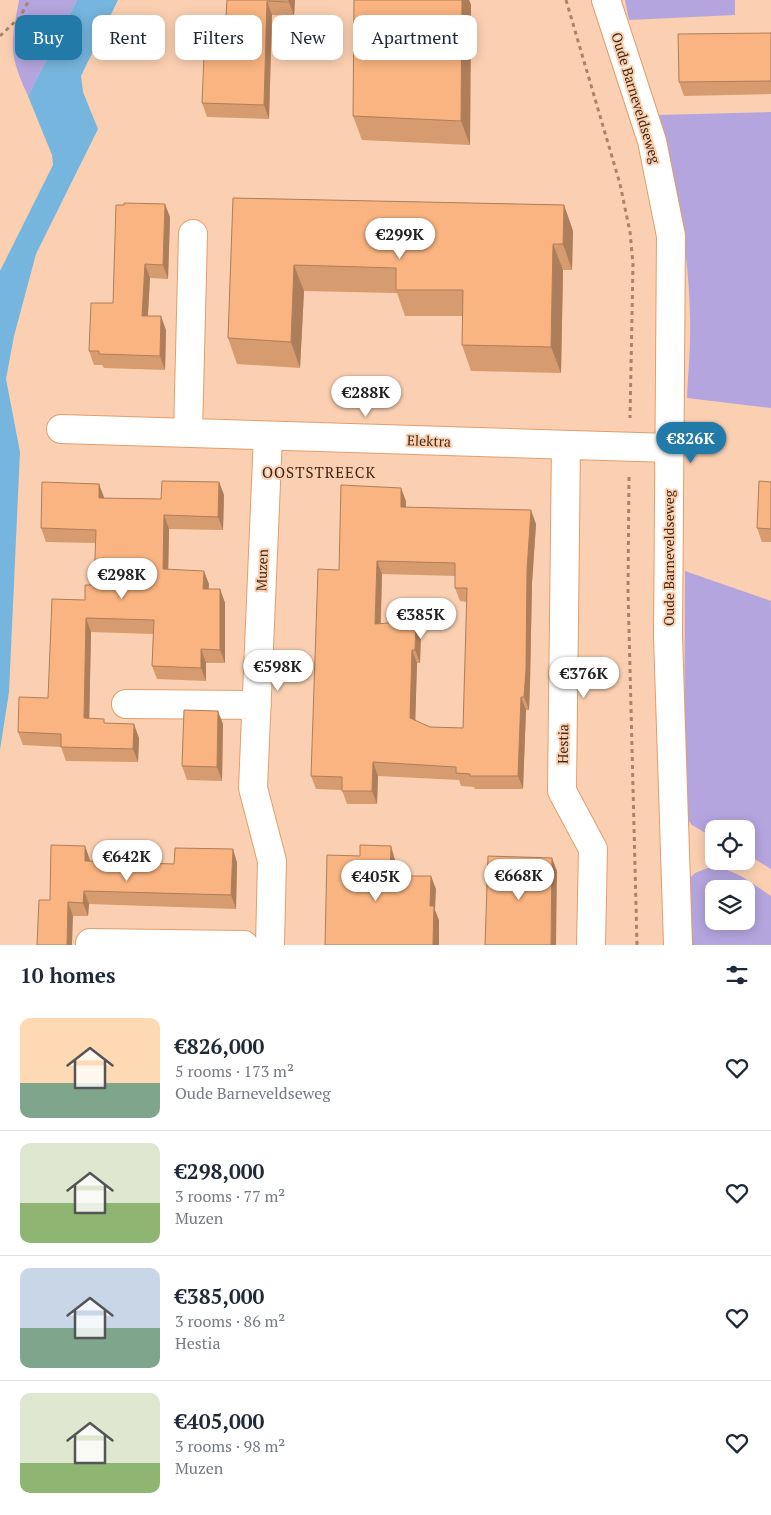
<!DOCTYPE html>
<html lang="en">
<head>
<meta charset="utf-8">
<style>
  body { margin:0; font-family:"PT Serif",serif; background:#f6f6f7; color:#1f2937; height:100vh; display:flex; flex-direction:column; font-size:19px; white-space:nowrap }
  * { box-sizing:border-box; margin:0 }
  p { font-size:16px; color:#747a83 }
  .icon { flex:none; width:28px; height:28px; fill:none; stroke:currentColor; stroke-width:2; stroke-linecap:round; stroke-linejoin:round }
  .map { position:relative; height:945px; overflow:hidden }
  .side { display:flex; flex-direction:column; background:#fff; flex:1 }
  .side>* { flex:none }
  .hud { position:absolute; left:15px; top:15px; width:500px; height:45px; display:flex; gap:10px }
  .fabs { position:absolute; left:705px; top:820px; display:grid; gap:10px }
  .fabs a { display:grid; place-items:center; width:50px; height:50px; border-radius:10px; background:#fff; box-shadow:0 2px 12px #0003; font-size:25px }
  .price { position:absolute; translate:-50% -42px; padding:0 11px; border-radius:18px; background:#fff; color:#222; font-size:16px; line-height:32px; filter:drop-shadow(0 1px 2px #0008) }
  .price::after { content:''; position:absolute; left:50%; top:30px; width:15px; height:11px; margin-left:-8px; background:inherit; clip-path:polygon(0 0,100% 0,50% 100%) }
  .price.current { background:#227aa9; color:#fff }
  ul { padding:0; list-style:none }
  li { display:flex; align-items:center; gap:15px; height:125px; padding:0 20px }
  li+li { border-top:1px solid #e0e1e3 }
  li span { display:grid; place-items:center; flex:none; width:140px; height:100px; border-radius:10px; color:#555 }
  li>.icon { margin-inline-start:auto }
  span .icon { width:60px; height:60px; fill:#fffc; stroke-width:1 }
  li b { font-size:21px }
  h2 { display:flex; justify-content:space-between; align-items:center; height:60px; padding:0 20px; font-size:21px }
  .chip { padding:0 18px; border-radius:10px; background:#fff; box-shadow:0 2px 12px #0003; font-size:18px; line-height:45px }
  .chip.current { background:#227aa9; color:#fff }
  .map>svg:first-child { display:block }
  .green { fill:#b5a5de; fill-rule:evenodd }
  .water { fill:#76b5dd }
  .lines { fill:none; stroke-linecap:round; stroke-linejoin:round }
  .minor-casing { stroke:#e19e6b; stroke-width:30 }
  .tertiary-casing { stroke:#e19e6b; stroke-width:30 }
  .path { stroke:#a8846a; stroke-width:3; stroke-dasharray:4 4; stroke-linecap:butt }
  .minor { stroke:#fff; stroke-width:28 }
  .tertiary { stroke:#fff; stroke-width:28 }
  .wall { fill:#d69b6f; fill-rule:evenodd }
  .shaded-wall { fill:#ae7e5a }
  .building { fill:#f9b481; stroke:#ae7e5a; fill-rule:evenodd }
  .labels { text-anchor:middle; stroke-width:4; stroke-linejoin:round; paint-order:stroke }
  .street-label { font-size:14px; fill:#422812; stroke:#fbd0b2 }
  .neighbourhood-label { font-size:15px; letter-spacing:1px; fill:#422812; stroke:#fbd0b2 }
</style>
</head>
<body>
<div class="map">
<svg width="771" height="945" viewBox="0 0 771 945">
  <rect width="100%" height="100%" fill="#fbd0b2"/>
  <path class="green" d="M 19,0 L 77,0 L 28,96 C 8,52 11,46 19,0 Z
    M 625,0 L 735,0 L 735,15 L 629,20 Z
    M 771,112 L 771,408 L 687,398 C 688,372 691,345 690,318 C 689,249 675,181 657,115 Z
    M 685,571 L 771,601 L 771,869 L 746,854 L 746,829 L 714,829 L 714,838 L 692,825 L 684,815 Z
    M 710,867 C 735,868 751,883 771,896 L 771,945 L 691,945 L 690,878 L 695,873 ZM 714,889 L 746,889 L 746,921 L 714,921 Z"/>
  <path class="water" d="M 77,0 L 118,0 L 81,76 L 83,92 L 98,129 L 36,254 L 14,336 L 6,379 L 20,452 L 9,692 L 0,750 L 0,271 L 53,165 L 52,155 L 28,96 Z"/>
  <g class="lines">
    <defs>
      <path id="minor" d="M 61,429 L 670,448
        M 188,433 L 193,234
        M 268,436 L 253,788 L 272,861 L 270,945
        M 566,445 L 562,791 L 593,849 L 591,945
        M 126,704 L 257,705
        M 90,943 L 244,945"/>
      <path id="tertiary" d="M 606,0 L 652,141 L 671,236 L 668,636 L 678,945"/>
    </defs>
    <use href="#minor" class="minor-casing"/>
    <use href="#tertiary" class="tertiary-casing"/>
    <path class="path" d="M 566,0 L 620,184 L 630,232 L 633,264 L 630,418
      M 0,36 L 20,17 L 29,0
      M 629,477 L 628,590 L 637,945"/>
    <use href="#minor" class="minor"/>
    <use href="#tertiary" class="tertiary"/>
  </g>
  <path class="wall" d="M 227,0 L 295,0 L 294,16 L 272,15 L 269,119 L 207,117 L 202,103 L 225,33 Z
    M 354,0 L 469,0 L 471,5 L 470,145 L 362,140 L 353,116 Z
    M 771,33 L 771,94 L 684,96 L 679,82 Z
    M 233,198 L 564,205 L 573,231 L 572,270 L 563,270 L 561,373 L 471,371 L 462,345 L 462,316 L 405,316 L 397,293 L 304,291 L 300,368 L 237,364 L 228,338 Z
    M 170,217 L 168,279 L 150,278 L 148,316 L 166,330 L 165,370 L 104,368 L 102,365 L 94,365 L 89,351 Z
    M 219,482 L 224,495 L 223,530 L 169,529 L 168,570 L 209,584 L 208,589 L 220,589 L 225,603 L 225,663 L 206,663 L 206,681 L 157,679 L 152,666 L 153,634 L 91,632 L 89,718 L 106,723 L 139,738 L 138,762 L 66,761 L 61,747 L 23,745 L 18,732 L 48,698 L 85,600 L 94,585 L 96,543 L 46,542 L 41,528 L 104,498 L 161,499 Z
    M 771,482 L 771,542 L 762,542 L 757,528 Z
    M 406,501 L 406,507 L 536,524 L 532,583 L 530,683 L 529,710 L 526,710 L 523,789 L 475,789 L 474,787 L 461,786 L 459,780 L 378,776 L 377,804 L 347,804 L 342,790 L 316,789 L 311,776 L 339,570 ZM 382,574 L 455,576 L 455,588 L 460,601 L 467,602 L 463,728 L 430,727 L 415,721 L 417,663 L 420,663 L 421,634 L 381,623 Z
    M 223,724 L 222,781 L 187,780 L 182,766 Z
    M 85,846 L 90,861 L 174,864 L 233,849 L 237,863 L 236,909 L 89,904 L 88,916 L 73,916 L 50,900 Z"/>
  <path class="shaded-wall" d="M 289,0 L 295,0 L 294,16 L 289,2 Z
    M 462,0 L 469,0 L 471,5 L 470,145 L 461,121 Z
    M 267,1 L 272,15 L 269,119 L 264,105 Z
    M 165,204 L 170,217 L 168,279 L 163,265 Z
    M 564,205 L 573,231 L 572,270 L 563,244 Z
    M 553,244 L 563,270 L 561,373 L 551,347 Z
    M 145,264 L 150,278 L 147,329 L 142,316 Z
    M 294,265 L 304,291 L 300,368 L 291,342 Z
    M 161,316 L 166,330 L 165,370 L 160,356 Z
    M 219,482 L 224,495 L 223,530 L 218,517 Z
    M 99,484 L 104,497 L 104,511 L 99,498 Z
    M 401,488 L 406,501 L 405,520 L 401,507 Z
    M 531,510 L 536,524 L 532,583 L 530,683 L 529,710 L 524,697 L 527,570 Z
    M 164,515 L 169,529 L 168,583 L 163,569 Z
    M 377,561 L 382,574 L 380,637 L 375,624 Z
    M 204,571 L 209,584 L 208,602 L 203,589 Z
    M 220,589 L 225,603 L 225,663 L 220,650 Z
    M 86,618 L 91,632 L 89,732 L 84,718 Z
    M 416,621 L 421,634 L 420,663 L 415,650 Z
    M 201,649 L 206,663 L 206,681 L 201,668 Z
    M 412,650 L 417,663 L 415,732 L 410,718 Z
    M 521,697 L 526,710 L 523,789 L 518,776 Z
    M 218,711 L 223,724 L 222,781 L 217,767 Z
    M 134,724 L 139,738 L 138,762 L 133,749 Z
    M 373,762 L 378,776 L 377,804 L 372,791 Z
    M 85,846 L 90,860 L 90,874 L 85,861 Z
    M 391,846 L 395,860 L 395,889 L 390,876 Z
    M 233,849 L 237,863 L 236,909 L 231,895 Z
    M 552,858 L 557,871 L 556,945 L 551,945 Z
    M 431,876 L 436,889 L 435,910 L 439,920 L 439,945 L 433,945 L 430,906 Z
    M 84,891 L 89,904 L 88,916 L 83,903 Z
    M 68,902 L 73,916 L 72,945 L 67,945 Z"/>
  <path class="building" d="M 227,0 L 289,0 L 289,2 L 267,1 L 264,105 L 202,103 L 205,31 L 225,33 Z
    M 354,0 L 462,0 L 461,121 L 353,116 Z
    M 771,33 L 771,81 L 679,82 L 678,34 Z
    M 233,198 L 564,205 L 563,244 L 553,244 L 551,347 L 462,345 L 463,290 L 396,290 L 396,268 L 294,265 L 291,342 L 228,338 Z
    M 124,203 L 165,204 L 163,265 L 145,264 L 142,316 L 161,316 L 160,356 L 99,354 L 99,351 L 89,351 L 91,303 L 113,303 L 116,205 L 124,205 Z
    M 162,481 L 219,482 L 218,517 L 164,515 L 163,569 L 204,571 L 203,589 L 220,589 L 220,650 L 201,649 L 201,668 L 152,666 L 154,620 L 86,618 L 84,718 L 104,719 L 104,723 L 134,724 L 133,749 L 61,747 L 61,734 L 18,732 L 19,697 L 48,698 L 52,599 L 85,600 L 85,585 L 94,585 L 96,530 L 41,528 L 42,482 L 99,484 L 99,498 L 161,499 Z
    M 759,481 L 771,482 L 771,529 L 757,528 Z
    M 341,485 L 401,488 L 401,507 L 531,510 L 527,570 L 526,670 L 524,697 L 521,697 L 518,776 L 470,776 L 470,774 L 456,773 L 456,767 L 373,762 L 372,791 L 342,791 L 342,777 L 311,776 L 318,569 L 339,570 ZM 377,561 L 455,563 L 455,588 L 467,588 L 463,728 L 430,727 L 410,718 L 412,650 L 415,650 L 416,621 L 375,624 Z
    M 184,710 L 218,711 L 217,767 L 182,766 Z
    M 51,845 L 85,846 L 85,861 L 174,864 L 175,848 L 233,849 L 231,895 L 84,891 L 83,903 L 68,902 L 67,945 L 37,945 L 39,900 L 50,900 Z
    M 360,845 L 391,846 L 390,876 L 431,876 L 430,906 L 434,906 L 433,945 L 325,945 L 327,855 L 360,856 Z
    M 488,856 L 552,858 L 551,945 L 485,945 Z"/>
  <g class="labels">
    <g class="street-label">
      <text transform="translate(636 98) rotate(73)" y="5">Oude Barneveldseweg</text>
      <text transform="translate(429 441) rotate(2)" y="5">Elektra</text>
      <text transform="translate(669 558) rotate(-90)" y="5">Oude Barneveldseweg</text>
      <text transform="translate(262 570) rotate(-88)" y="5">Muzen</text>
      <text transform="translate(563 744) rotate(-89)" y="5">Hestia</text>
    </g>
    <g class="neighbourhood-label">
      <text x="319" y="478">OOSTSTREECK</text>
    </g>
  </g>
</svg>
<div class="fabs">
<a><svg class="icon" aria-label="locate" viewBox="0 0 24 24"><circle cx="12" cy="12" r="6"/><path d="M12 2v4M12 18v4M2 12h4M18 12h4"/></svg></a>
<a><svg class="icon" aria-label="layers" viewBox="0 0 24 24"><path d="M12 4l9 5-9 5-9-5zM3 14l9 5 9-5"/></svg></a>
</div>
<b class="price" style="left:400px;top:260px">€299K</b>
<b class="price" style="left:366px;top:418px">€288K</b>
<b class="price current" style="left:691px;top:464px">€826K</b>
<b class="price" style="left:122px;top:600px">€298K</b>
<b class="price" style="left:421px;top:640px">€385K</b>
<b class="price" style="left:278px;top:692px">€598K</b>
<b class="price" style="left:584px;top:699px">€376K</b>
<b class="price" style="left:127px;top:882px">€642K</b>
<b class="price" style="left:519px;top:901px">€668K</b>
<b class="price" style="left:376px;top:902px">€405K</b>
<div class="hud">
<a class="chip current">Buy</a>
<a class="chip">Rent</a>
<a class="chip">Filters</a>
<a class="chip">New</a>
<a class="chip">Apartment</a>
</div>
</div>
<section class="side">
<h2>10 homes<svg class="icon" aria-label="filters" viewBox="0 0 24 24"><path d="M4 7h16M4 17h16"/><circle cx="9" cy="7" r="2"/><circle cx="15" cy="17" r="2"/></svg></h2>
<ul>
<li><span style="background:linear-gradient(#ffd9b3 65%,#7fa58c 0)"><svg class="icon" aria-label="home" viewBox="0 0 24 24"><path d="M3 11l9-7 9 7M6 9v11h12V9"/></svg></span><div><b>€826,000</b><p>5 rooms · 173 m²</p><p>Oude Barneveldseweg</p></div><svg class="icon" aria-label="heart" viewBox="0 0 24 24"><path d="M12 20l-8-8c-3-5 5-10 8-4 3-6 11-1 8 4z"/></svg></li>
<li><span style="background:linear-gradient(#dfe7d0 60%,#8fb573 0)"><svg class="icon" aria-label="home" viewBox="0 0 24 24"><path d="M3 11l9-7 9 7M6 9v11h12V9"/></svg></span><div><b>€298,000</b><p>3 rooms · 77 m²</p><p>Muzen</p></div><svg class="icon" aria-label="heart" viewBox="0 0 24 24"><path d="M12 20l-8-8c-3-5 5-10 8-4 3-6 11-1 8 4z"/></svg></li>
<li><span style="background:linear-gradient(#c9d6e8 60%,#7fa58c 0)"><svg class="icon" aria-label="home" viewBox="0 0 24 24"><path d="M3 11l9-7 9 7M6 9v11h12V9"/></svg></span><div><b>€385,000</b><p>3 rooms · 86 m²</p><p>Hestia</p></div><svg class="icon" aria-label="heart" viewBox="0 0 24 24"><path d="M12 20l-8-8c-3-5 5-10 8-4 3-6 11-1 8 4z"/></svg></li>
<li><span style="background:linear-gradient(#dfe7d0 70%,#8fb573 0)"><svg class="icon" aria-label="home" viewBox="0 0 24 24"><path d="M3 11l9-7 9 7M6 9v11h12V9"/></svg></span><div><b>€405,000</b><p>3 rooms · 98 m²</p><p>Muzen</p></div><svg class="icon" aria-label="heart" viewBox="0 0 24 24"><path d="M12 20l-8-8c-3-5 5-10 8-4 3-6 11-1 8 4z"/></svg></li>
</ul>
</section>
</body>
</html>
